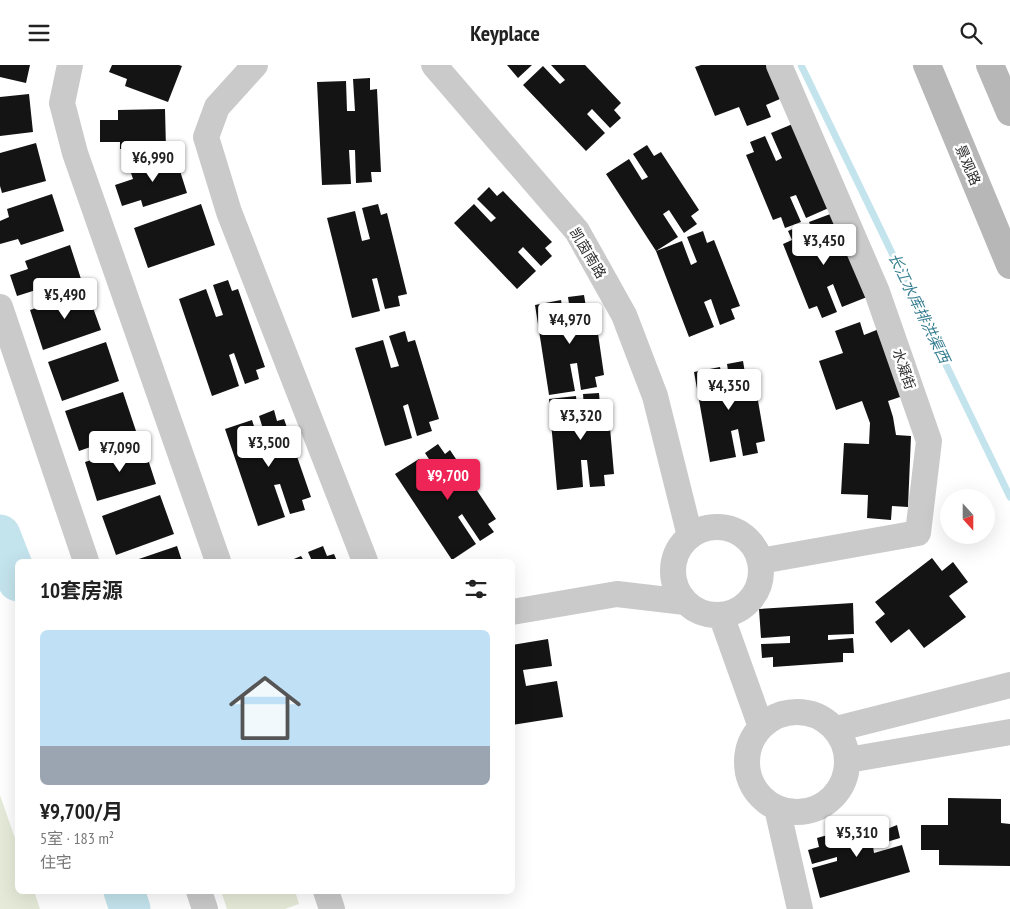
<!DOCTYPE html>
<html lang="zh">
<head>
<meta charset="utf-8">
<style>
  body { margin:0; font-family:"PT Sans Narrow","Noto Sans SC",sans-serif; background:#f2f2f2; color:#222; height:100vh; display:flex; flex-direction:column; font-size:19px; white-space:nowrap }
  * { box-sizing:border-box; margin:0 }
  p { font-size:16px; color:#767676 }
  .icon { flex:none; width:28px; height:28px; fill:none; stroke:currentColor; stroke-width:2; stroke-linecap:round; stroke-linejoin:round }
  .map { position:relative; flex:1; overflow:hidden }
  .panel { position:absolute; left:15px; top:494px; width:500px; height:335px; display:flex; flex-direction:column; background:#fff; border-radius:8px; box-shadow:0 5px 20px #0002 }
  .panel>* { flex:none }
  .needle { width:32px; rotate:159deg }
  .controls { position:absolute; left:940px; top:424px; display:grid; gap:10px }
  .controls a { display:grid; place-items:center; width:55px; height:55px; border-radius:50%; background:#fff; box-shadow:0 5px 20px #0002; font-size:25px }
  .price { position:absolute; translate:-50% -42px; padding:0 11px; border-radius:5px; background:#fff; color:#222; font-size:16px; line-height:32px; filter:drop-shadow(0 1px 2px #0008) }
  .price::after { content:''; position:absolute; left:50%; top:30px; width:15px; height:11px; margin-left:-8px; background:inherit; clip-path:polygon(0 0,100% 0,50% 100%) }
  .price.current { background:#ee2556; color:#fff }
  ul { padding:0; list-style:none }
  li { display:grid; align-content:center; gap:10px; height:265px; padding:0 25px }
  li span { display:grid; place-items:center; height:155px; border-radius:8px; color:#555 }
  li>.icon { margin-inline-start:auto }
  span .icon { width:90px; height:90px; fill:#fffc; stroke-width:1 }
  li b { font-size:21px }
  h2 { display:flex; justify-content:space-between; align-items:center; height:60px; padding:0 25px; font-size:21px }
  header { display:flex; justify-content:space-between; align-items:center; height:65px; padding:0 25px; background:#fff; font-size:22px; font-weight:800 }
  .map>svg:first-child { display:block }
  .green { fill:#e6ebd9 }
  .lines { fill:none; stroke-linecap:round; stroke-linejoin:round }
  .stream { stroke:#c4e4ed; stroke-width:7 }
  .river { stroke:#c4e4ed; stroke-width:41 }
  .building { fill:#141414 }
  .minor { stroke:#cacaca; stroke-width:26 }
  .secondary { stroke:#b7b7b7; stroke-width:28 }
  .labels { text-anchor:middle; stroke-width:5; stroke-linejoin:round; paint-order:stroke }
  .street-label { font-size:14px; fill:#2d2d2d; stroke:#fff }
  .water-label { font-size:15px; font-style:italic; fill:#377f92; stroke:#fff }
</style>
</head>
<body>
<header><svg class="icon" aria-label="menu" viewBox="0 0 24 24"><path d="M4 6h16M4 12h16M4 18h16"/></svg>Keyplace<svg class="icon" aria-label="search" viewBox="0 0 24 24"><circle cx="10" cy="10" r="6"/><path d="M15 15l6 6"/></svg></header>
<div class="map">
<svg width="1010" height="844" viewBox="0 0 1010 844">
  <rect width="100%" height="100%" fill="#fff"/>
  <path class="green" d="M 0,730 L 17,779 L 18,826 L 34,826 L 40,844 L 0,844 Z
    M 221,826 L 295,826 L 299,839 L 285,844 L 227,844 Z"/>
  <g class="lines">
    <path class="stream" d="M 801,0 L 1010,432"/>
    <path class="river" d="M 0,470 L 18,516
      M 124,826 L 130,844"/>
  </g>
  <path class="building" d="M 0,0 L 30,0 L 26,18 L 0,12 Z
    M 112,0 L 179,0 L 182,1 L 168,37 L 125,21 L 127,14 L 109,7 Z
    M 507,0 L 532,0 L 518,13 Z
    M 551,0 L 585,0 L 621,38 L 614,45 L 621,53 L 610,63 L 592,44 L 587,49 L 605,68 L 586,86 L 523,20 L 543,1 L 560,19 L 565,15 Z
    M 701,0 L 767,0 L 780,34 L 766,40 L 771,52 L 747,61 L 739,42 L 715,51 L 695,2 Z
    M 370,13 L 370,25 L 377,24 L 381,107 L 371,107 L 372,117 L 356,118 L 355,85 L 349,85 L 351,119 L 322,120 L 317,17 L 346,16 L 347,46 L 355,46 L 353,14 Z
    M 29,29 L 33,67 L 0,71 L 0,32 Z
    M 165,44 L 166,84 L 120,84 L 120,77 L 100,77 L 100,55 L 118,55 L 118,45 Z
    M 795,58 L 831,142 L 806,153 L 796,130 L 790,132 L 801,157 L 785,163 L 781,152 L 773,155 L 746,90 L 754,87 L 750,77 L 765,71 L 776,96 L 782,93 L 771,68 Z
    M 36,78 L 46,116 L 2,128 L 0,121 L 0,88 Z
    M 647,80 L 654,91 L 661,87 L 699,145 L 691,151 L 697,159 L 684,168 L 669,145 L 663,149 L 678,172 L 656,186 L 606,109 L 629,94 L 642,115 L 648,112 L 633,89 Z
    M 175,90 L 187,128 L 143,142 L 141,135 L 122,141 L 115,120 L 133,114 L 130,105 Z
    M 489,122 L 497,131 L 503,126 L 552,177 L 545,183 L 552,191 L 541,201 L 523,182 L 518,187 L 536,206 L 517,224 L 454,158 L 474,139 L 491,157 L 496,153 L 477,134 Z
    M 52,129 L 64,166 L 21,180 L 18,174 L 0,179 L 0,156 L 9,152 L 7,144 Z
    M 201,139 L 215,180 L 148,203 L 134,163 Z
    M 378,139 L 381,150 L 387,148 L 407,229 L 398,231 L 400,241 L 385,244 L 377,213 L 372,214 L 380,246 L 352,253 L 327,153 L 355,146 L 362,176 L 370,174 L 362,143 Z
    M 833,148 L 867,232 L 842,242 L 833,219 L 827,222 L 837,247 L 822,253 L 817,241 L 809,244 L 783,179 L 792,175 L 788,166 L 802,160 L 812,185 L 819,182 L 809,157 Z
    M 703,166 L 707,178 L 714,175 L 740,241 L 731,244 L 735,254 L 720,260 L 711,234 L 704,237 L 714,262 L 689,272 L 656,186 L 682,176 L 691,200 L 697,197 L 687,172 Z
    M 70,180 L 82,217 L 39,232 L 36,225 L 17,231 L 10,210 L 28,204 L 25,196 Z
    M 228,215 L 232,226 L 238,224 L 265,302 L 256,305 L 259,314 L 245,319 L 234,288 L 229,290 L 239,321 L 212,331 L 179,234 L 206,224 L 216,252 L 223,250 L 213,220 Z
    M 87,226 L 101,265 L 43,285 L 30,245 Z
    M 584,230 L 586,242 L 594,241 L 604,310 L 595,312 L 597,322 L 581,325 L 577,298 L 570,299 L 575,326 L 549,330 L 535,240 L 561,235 L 565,260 L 572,259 L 568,232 Z
    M 860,257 L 864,270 L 879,264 L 903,331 L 888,336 L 893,352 L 896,370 L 911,371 L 908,442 L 892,441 L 891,455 L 867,453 L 868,430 L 841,429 L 844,378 L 869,379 L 870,358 L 862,336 L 836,345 L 819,296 L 843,288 L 835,266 Z
    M 405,266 L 408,277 L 415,275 L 439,354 L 429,357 L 432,366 L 417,371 L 408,339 L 403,341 L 412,373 L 385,381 L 355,283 L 383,275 L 391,303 L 399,301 L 389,271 Z
    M 106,277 L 119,316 L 62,336 L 48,297 Z
    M 743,296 L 745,308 L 753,307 L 765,376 L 756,378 L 758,388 L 743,391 L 738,364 L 731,366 L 736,392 L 710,397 L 694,307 L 720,302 L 725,326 L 731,325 L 727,299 Z
    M 123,327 L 136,366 L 79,386 L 65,346 Z
    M 599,328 L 600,340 L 608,339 L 614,409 L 604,410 L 605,421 L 590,422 L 587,395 L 581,395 L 583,422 L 557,425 L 549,334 L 576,331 L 578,356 L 585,356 L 583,329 Z
    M 274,345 L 277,356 L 284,354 L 311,432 L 302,435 L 305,445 L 290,449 L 280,419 L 274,420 L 285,452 L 258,461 L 225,364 L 252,355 L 261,383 L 268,380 L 259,351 Z
    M 143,379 L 156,419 L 97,436 L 85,397 Z
    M 438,379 L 445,389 L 450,385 L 496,454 L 488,459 L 494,467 L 480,476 L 462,449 L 458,452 L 476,479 L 452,495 L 395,409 L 419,394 L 436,419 L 442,414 L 425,388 Z
    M 160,430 L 174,469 L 116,490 L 102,451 Z
    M 177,481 L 182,496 L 133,496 Z
    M 323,481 L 327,491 L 334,489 L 337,496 L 312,496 L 308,487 Z
    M 301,491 L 304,496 L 289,496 Z
    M 932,493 L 942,506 L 953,497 L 968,517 L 949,531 L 966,552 L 924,583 L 909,564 L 891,578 L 875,557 L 885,549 L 875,537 Z
    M 853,538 L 854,569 L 828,570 L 828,575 L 853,573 L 854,588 L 843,588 L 843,597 L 773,602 L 773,592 L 762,593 L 761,579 L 790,578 L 790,571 L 761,573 L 759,544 Z
    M 548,574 L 552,601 L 523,605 L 526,621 L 557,616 L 563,652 L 512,660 L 512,580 Z
    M 948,733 L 1001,734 L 1001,758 L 1010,759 L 1010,801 L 939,800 L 939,785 L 921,785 L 921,760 L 948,760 Z
    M 884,754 L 887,764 L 897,760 L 900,773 L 873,781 L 874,788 L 902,780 L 910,807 L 820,833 L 812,803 L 837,796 L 837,792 L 812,799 L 808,785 L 819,782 L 817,773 Z"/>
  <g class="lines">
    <path class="minor" d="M 70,0 L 62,38 L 75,88 L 218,496
      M 255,0 L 217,42 L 206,72 L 229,147 L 365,496
      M 434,0 L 577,166 L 624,250 L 655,331 L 690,471
      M 0,242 L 86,496
      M673 506a44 44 0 1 1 88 0a44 44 0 1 1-88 0Z
      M 761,496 L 918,468 L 929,376 L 877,227 L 779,0
      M 512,547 L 617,529 L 685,537
      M 721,550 L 761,662
      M747 697a50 50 0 1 1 100 0a50 50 0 1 1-100 0Z
      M 836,664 L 1010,620
      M 848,695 L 1010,667
      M 777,743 L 800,844
      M 199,826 L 205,844
      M 326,826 L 332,844"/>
    <path class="secondary" d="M 927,0 L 1010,200
      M 990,0 L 1010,47"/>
  </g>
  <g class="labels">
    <g class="street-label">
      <text transform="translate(968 100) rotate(67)" y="5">景观路</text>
      <text transform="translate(588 188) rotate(59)" y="5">凯茵南路</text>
      <text transform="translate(904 304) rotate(71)" y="5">水凝街</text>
    </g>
    <g class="water-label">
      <text transform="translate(919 243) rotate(64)" y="5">长江水库排洪渠西</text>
    </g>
  </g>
</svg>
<div class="controls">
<a><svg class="needle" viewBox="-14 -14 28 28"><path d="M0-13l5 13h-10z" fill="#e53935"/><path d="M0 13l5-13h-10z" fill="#767676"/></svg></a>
</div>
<b class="price" style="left:153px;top:118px">¥6,990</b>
<b class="price" style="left:824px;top:201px">¥3,450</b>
<b class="price" style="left:65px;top:255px">¥5,490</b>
<b class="price" style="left:570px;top:280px">¥4,970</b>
<b class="price" style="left:729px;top:346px">¥4,350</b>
<b class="price" style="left:581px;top:376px">¥3,320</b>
<b class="price" style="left:269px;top:403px">¥3,500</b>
<b class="price" style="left:120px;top:408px">¥7,090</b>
<b class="price current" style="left:448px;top:436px">¥9,700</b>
<b class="price" style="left:857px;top:793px">¥5,310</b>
<section class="panel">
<h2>10套房源<svg class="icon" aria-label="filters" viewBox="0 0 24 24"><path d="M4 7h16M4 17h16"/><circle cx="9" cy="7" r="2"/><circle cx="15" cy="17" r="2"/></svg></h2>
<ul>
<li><span style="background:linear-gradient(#bfe0f5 75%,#9aa5b1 0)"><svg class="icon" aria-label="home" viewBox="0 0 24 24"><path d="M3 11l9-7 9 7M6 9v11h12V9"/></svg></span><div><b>¥9,700/月</b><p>5室 · 183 m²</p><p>住宅</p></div></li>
</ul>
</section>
</div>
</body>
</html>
